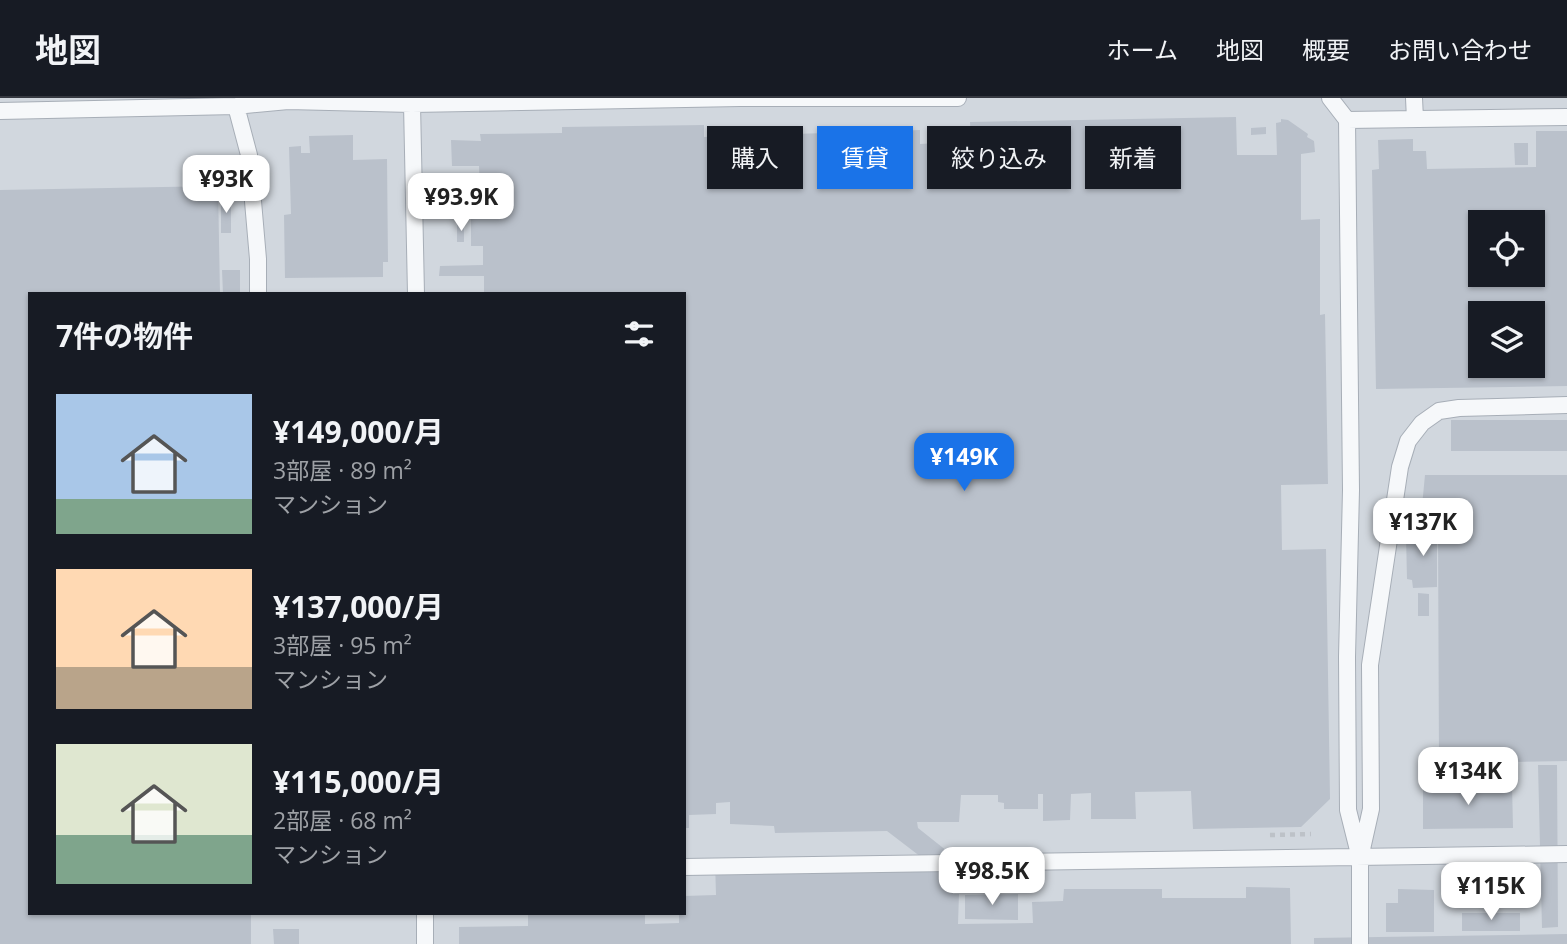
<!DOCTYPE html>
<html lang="ja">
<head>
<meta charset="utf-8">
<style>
  body { margin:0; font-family:"Open Sans","Noto Sans JP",sans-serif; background:#242831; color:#f1f3f6; height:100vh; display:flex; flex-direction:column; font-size:26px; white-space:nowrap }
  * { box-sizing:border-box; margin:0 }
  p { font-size:23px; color:#9ea1a6 }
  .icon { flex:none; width:38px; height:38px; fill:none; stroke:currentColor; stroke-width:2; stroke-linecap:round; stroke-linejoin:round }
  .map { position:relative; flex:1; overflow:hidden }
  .sheet { position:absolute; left:28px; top:194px; width:658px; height:623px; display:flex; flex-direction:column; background:#171b24; border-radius:0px; box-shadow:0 2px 5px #0004 }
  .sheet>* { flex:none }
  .top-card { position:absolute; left:707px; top:28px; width:665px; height:63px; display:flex; gap:14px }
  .buttons { position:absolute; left:1468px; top:112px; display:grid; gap:14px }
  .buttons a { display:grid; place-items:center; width:77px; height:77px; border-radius:0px; background:#171b24; box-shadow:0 2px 5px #0004; font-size:35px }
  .price { position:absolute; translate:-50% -60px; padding:0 16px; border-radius:14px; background:#fff; color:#222; font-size:23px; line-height:46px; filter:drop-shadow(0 2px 4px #0008) }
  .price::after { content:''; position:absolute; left:50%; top:42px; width:21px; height:16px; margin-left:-10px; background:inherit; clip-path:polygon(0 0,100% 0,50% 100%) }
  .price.selected { background:#1a73e8; color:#fff }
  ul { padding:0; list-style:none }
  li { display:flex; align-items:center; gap:21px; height:175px; padding:0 28px }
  li span { display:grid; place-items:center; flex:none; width:196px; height:140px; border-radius:0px; color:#555 }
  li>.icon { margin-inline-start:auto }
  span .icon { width:84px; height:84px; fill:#fffc; stroke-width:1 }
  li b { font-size:30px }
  h2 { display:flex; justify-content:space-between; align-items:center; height:84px; padding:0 28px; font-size:30px }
  .pill { padding:0 24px; border-radius:0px; background:#171b24; box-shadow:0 2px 5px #0004; font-size:24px; line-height:63px }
  .pill.selected { background:#1a73e8; color:#fff }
  header { display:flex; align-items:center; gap:42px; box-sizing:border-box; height:98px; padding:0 35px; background:#171b24; border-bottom:2px solid #363941 }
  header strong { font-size:33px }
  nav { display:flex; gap:38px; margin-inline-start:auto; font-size:24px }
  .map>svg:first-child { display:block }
  .built { fill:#d1d7de; fill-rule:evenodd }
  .building { fill:#bac1cb; fill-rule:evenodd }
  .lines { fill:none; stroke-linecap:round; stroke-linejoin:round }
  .service-casing { stroke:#a7aeb7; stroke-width:18 }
  .path { stroke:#bdc2c8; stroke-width:4.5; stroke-dasharray:5 5; stroke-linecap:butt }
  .service { stroke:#f6f8fa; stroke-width:16 }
</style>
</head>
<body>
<header>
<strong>地図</strong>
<nav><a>ホーム</a><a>地図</a><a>概要</a><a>お問い合わせ</a></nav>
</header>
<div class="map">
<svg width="1567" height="846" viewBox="0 0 1567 846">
  <rect width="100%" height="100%" fill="#e3e7ec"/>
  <path class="built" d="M 0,0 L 1567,0 L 1567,846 L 0,846 ZM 1480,124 L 1533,124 L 1533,177 L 1480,177 ZM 30,196 L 684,196 L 684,816 L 30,816 ZM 1480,215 L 1533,215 L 1533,268 L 1480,268 Z"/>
  <path class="building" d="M 1236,19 L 1237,57 L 1277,57 L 1276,25 L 1281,24 L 1281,21 L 1288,22 L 1308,36 L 1307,39 L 1314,43 L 1315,54 L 1301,56 L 1301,122 L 1320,121 L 1320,217 L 1325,216 L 1328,386 L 1281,387 L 1282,452 L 1326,451 L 1330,701 L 1301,729 L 1193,731 L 1191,693 L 1135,694 L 1136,721 L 1091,721 L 1091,695 L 1071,696 L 1070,722 L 1043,723 L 1043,696 L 1038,696 L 1038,711 L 1004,711 L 1004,705 L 998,704 L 998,697 L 961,697 L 959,724 L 917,724 L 918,730 L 952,757 L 953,796 L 959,796 L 958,826 L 1033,825 L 1032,804 L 1063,803 L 1064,791 L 1162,791 L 1162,800 L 1246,800 L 1246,789 L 1290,790 L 1291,846 L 459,846 L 459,829 L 528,828 L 528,816 L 645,816 L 645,826 L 679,825 L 679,816 L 684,816 L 684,798 L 716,797 L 715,762 L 921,759 L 887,733 L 775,735 L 774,728 L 730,726 L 730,704 L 716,705 L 716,716 L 689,717 L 689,730 L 684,730 L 684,196 L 484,196 L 484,178 L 439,178 L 440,168 L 483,167 L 483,148 L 471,148 L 471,118 L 439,119 L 439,94 L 480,93 L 479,68 L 452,68 L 451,42 L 481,43 L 480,36 L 562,35 L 562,29 L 704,27 L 704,39 L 920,32 L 920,46 L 971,43 L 970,24 ZM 1014,38 L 1037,38 L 1037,57 L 1014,57 Z
    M 1266,29 L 1266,36 L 1251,37 L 1251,30 Z
    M 1536,33 L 1567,33 L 1567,288 L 1376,291 L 1372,72 L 1379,71 L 1378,42 L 1413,41 L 1413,53 L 1426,53 L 1427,71 L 1536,69 ZM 1480,124 L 1533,124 L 1533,177 L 1480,177 ZM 1480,215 L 1533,215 L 1533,268 L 1480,268 Z
    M 353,37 L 353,62 L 387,61 L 388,164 L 383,164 L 383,179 L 285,180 L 284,117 L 291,116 L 289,49 L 301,48 L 301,55 L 310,55 L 309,38 Z
    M 1514,45 L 1528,45 L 1528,67 L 1515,67 Z
    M 218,88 L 220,196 L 30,196 L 30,816 L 251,816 L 251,846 L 0,846 L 0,92 Z
    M 221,99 L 231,99 L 231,135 L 221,135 Z
    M 457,126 L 464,126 L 464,144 L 457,144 Z
    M 222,172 L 240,172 L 240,196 L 223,196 Z
    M 1451,322 L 1567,322 L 1567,353 L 1451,353 Z
    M 1425,377 L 1567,377 L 1567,663 L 1439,665 L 1438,429 L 1420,429 Z
    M 1420,430 L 1437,430 L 1437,489 L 1413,490 L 1412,482 L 1407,481 L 1406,438 L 1418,438 Z
    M 1418,495 L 1429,496 L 1429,518 L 1418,518 Z
    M 1538,667 L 1557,667 L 1558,829 L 1542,830 Z
    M 1512,686 L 1513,730 L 1423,731 L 1423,688 Z
    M 1398,791 L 1434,792 L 1434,834 L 1386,834 L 1386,805 L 1398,805 Z
    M 1018,796 L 1018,822 L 965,821 L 965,797 Z
    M 1462,815 L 1520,815 L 1520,833 L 1462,833 Z
    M 273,831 L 299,831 L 299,846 L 274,846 Z
    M 1567,836 L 1567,846 L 1314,846 L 1314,840 Z"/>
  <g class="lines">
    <defs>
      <path id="service" d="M 1330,0 L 1347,22 L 1351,392 L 1347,559 L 1348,712 L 1360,760
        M 1414,0 L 1415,21
        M 412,6 L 416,196
        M 236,8 L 249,57 L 258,161 L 258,196
        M 0,13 L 236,8 L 288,3 L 412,6 L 740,0 L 958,0
        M 1347,22 L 1567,19
        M 684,769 L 1567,756
        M 425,816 L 425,846
        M 1360,846 L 1360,760 L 1371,711 L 1370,567 L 1400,369 L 1408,343 L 1422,325 L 1439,313 L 1459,310 L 1567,307"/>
    </defs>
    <use href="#service" class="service-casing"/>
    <path class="path" d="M 1270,737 L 1311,736"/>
    <use href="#service" class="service"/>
  </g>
</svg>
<div class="buttons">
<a><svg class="icon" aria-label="locate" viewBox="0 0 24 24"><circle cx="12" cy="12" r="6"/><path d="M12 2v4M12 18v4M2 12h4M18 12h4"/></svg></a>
<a><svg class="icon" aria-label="layers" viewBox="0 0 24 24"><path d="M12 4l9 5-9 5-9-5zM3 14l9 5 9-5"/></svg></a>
</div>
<b class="price" style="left:226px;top:117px">¥93K</b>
<b class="price" style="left:461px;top:135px">¥93.9K</b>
<b class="price selected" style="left:964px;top:395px">¥149K</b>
<b class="price" style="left:1423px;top:460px">¥137K</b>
<b class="price" style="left:1468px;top:709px">¥134K</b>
<b class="price" style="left:992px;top:809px">¥98.5K</b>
<b class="price" style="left:1491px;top:824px">¥115K</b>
<div class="top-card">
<a class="pill">購入</a>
<a class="pill selected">賃貸</a>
<a class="pill">絞り込み</a>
<a class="pill">新着</a>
</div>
<section class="sheet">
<h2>7件の物件<svg class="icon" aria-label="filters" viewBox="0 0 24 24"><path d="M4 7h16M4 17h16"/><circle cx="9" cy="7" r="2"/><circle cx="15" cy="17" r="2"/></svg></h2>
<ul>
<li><span style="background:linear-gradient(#a9c7e8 75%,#7fa58c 0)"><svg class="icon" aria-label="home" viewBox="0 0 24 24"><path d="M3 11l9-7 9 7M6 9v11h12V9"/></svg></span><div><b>¥149,000/月</b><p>3部屋 · 89 m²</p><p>マンション</p></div></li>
<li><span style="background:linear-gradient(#ffd9b3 70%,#b9a48a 0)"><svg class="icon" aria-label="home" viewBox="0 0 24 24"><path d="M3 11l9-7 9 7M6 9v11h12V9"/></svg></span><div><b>¥137,000/月</b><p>3部屋 · 95 m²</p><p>マンション</p></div></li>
<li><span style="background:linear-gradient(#dfe7d0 65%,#7fa58c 0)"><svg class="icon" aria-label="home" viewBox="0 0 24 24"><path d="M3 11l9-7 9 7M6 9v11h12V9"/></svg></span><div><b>¥115,000/月</b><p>2部屋 · 68 m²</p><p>マンション</p></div></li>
</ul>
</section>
</div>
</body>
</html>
